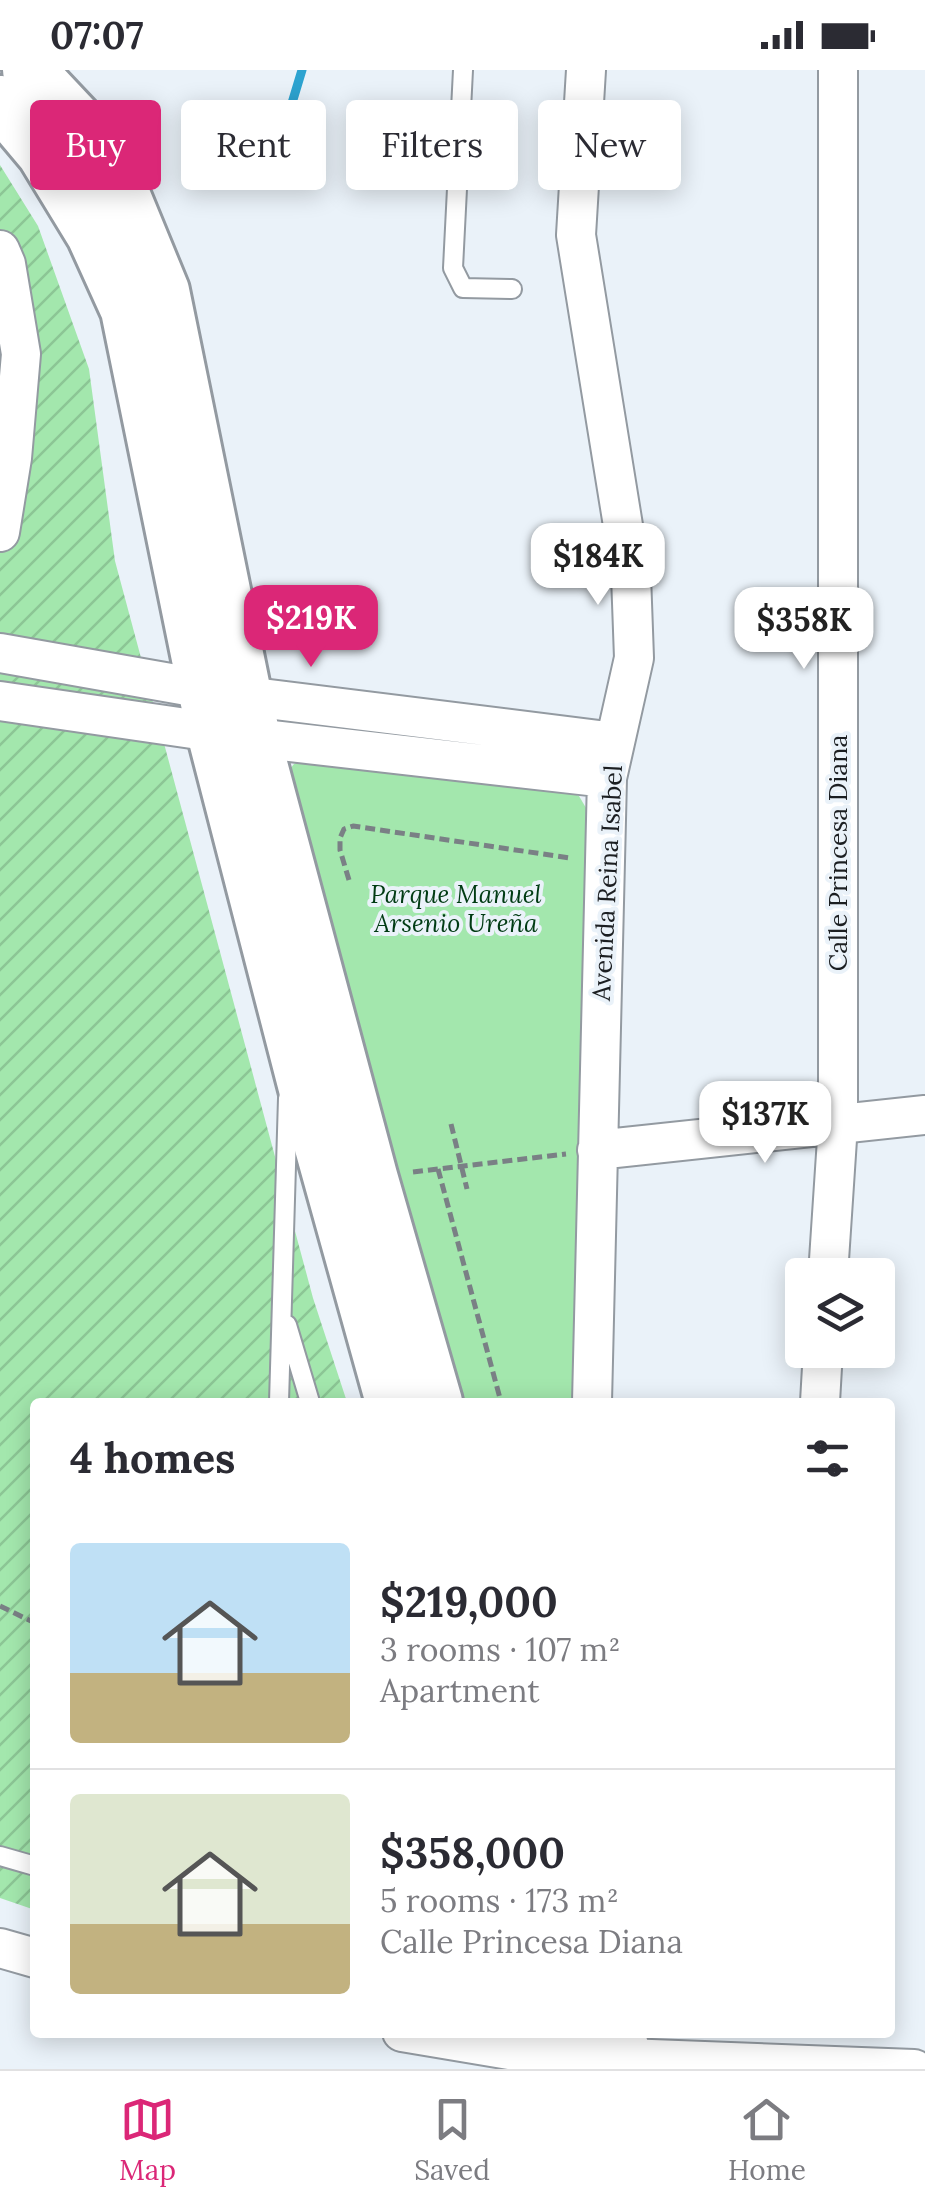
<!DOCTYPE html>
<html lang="en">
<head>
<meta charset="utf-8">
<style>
  body { margin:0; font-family:Lora,serif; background:#f2f2f3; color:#2b2b33; height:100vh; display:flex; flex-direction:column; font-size:38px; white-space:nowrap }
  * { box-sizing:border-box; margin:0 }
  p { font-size:32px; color:#7c7c81 }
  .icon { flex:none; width:55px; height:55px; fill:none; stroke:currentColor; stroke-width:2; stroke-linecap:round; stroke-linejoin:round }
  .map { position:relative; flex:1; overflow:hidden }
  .side { position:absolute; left:30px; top:1328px; width:865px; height:640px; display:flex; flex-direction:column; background:#fff; border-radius:10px; box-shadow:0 5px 25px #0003 }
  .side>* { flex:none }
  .guide { position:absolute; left:30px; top:30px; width:865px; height:90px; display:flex; gap:20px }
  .buttons { position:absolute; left:785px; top:1188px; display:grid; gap:20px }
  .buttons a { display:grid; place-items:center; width:110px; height:110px; border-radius:10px; background:#fff; box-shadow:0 5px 25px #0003; font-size:50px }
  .price { position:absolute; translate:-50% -85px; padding:0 22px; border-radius:20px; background:#fff; color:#222; font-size:32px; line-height:65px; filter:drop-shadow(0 2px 5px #0008) }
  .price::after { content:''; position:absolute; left:50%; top:60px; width:30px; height:22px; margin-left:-15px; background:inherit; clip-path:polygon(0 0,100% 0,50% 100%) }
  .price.active { background:#db2777; color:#fff }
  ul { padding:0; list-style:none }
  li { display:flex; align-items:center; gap:30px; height:250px; padding:0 40px }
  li+li { border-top:2px solid #e1e1e2 }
  li span { display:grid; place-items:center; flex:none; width:280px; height:200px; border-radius:10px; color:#555 }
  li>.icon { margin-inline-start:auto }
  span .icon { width:120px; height:120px; fill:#fffc; stroke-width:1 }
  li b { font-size:42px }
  h2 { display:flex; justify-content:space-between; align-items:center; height:120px; padding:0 40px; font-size:42px }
  .chip { padding:0 35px; border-radius:10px; background:#fff; box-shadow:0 5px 25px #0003; font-size:35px; line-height:90px }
  .chip.active { background:#db2777; color:#fff }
  .status { display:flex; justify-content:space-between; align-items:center; height:70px; padding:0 50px; background:#fff; direction:ltr }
  .status svg { height:28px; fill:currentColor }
  .tab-bar { display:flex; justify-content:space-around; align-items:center; height:140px; border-top:2px solid #e1e1e2; background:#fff; font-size:28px; color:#7c7c81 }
  .tab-bar a { display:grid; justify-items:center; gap:5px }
  .tab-bar .active { color:#db2777 }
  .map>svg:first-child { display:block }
  .green { fill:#a3e7ad }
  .garden { fill:url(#garden-furrows) }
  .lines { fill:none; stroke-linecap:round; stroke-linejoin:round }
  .stream { stroke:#2da3d0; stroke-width:9 }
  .lane-casing { stroke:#939aa1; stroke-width:22 }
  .street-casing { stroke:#939aa1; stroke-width:42 }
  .secondary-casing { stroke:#939aa1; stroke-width:58 }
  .path { stroke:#7a8085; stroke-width:5; stroke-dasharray:10 5; stroke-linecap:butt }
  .lane { stroke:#fff; stroke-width:18 }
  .street { stroke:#fff; stroke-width:38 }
  .secondary { stroke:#fff; stroke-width:52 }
  .labels { text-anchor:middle; stroke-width:8; stroke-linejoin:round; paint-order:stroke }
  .street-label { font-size:25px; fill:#1b1e21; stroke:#eaf2f9 }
  .park-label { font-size:25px; font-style:italic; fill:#003b13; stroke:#eaf2f9 }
</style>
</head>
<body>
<div class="status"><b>07:07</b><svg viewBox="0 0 49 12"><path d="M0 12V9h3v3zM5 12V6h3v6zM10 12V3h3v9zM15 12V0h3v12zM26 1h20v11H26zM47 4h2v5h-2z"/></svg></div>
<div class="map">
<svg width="925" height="1999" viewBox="0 0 925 1999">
  <defs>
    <pattern id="garden-furrows" width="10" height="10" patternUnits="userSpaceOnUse" patternTransform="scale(2.5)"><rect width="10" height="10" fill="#a3e7ad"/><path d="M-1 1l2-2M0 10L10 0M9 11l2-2" fill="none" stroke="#8cc695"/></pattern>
  </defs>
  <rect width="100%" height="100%" fill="#eaf2f9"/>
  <path class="green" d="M 316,686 L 559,718 L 579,726 L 589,743 L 579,1332 L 460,1332 L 281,710 L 294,694 Z"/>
  <path class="garden" d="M 0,95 L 38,156 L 89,299 L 115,491 L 313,1228 L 347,1332 L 35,1332 L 35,1840 L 0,1828 Z"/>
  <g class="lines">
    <path class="stream" d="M 269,109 L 302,0"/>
    <defs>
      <path id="lane" d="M 463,0 L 453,198 L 463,218 L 512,219
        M 287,1255 L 310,1332
        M 279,1332 L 288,1028
        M 0,1786 L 35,1796"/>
      <path id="street" d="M 586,0 L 576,165 L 631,505 L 634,588 L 607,708 L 592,1332
        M 0,180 L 6,194 L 21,284 L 12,388 L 0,462
        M 0,583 L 244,626 L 615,672
        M 0,631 L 254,668 L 607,708
        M 597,1080 L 925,1045
        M 828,1205 L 838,1054 L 838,0
        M 820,1332 L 823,1280
        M 0,1878 L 35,1888
        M 402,1962 L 575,1991 L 625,1988 L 914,1999"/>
      <path id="secondary" d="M 29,0 L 78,52 L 126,131 L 163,221 L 254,668 L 371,1106 L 436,1332
        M 0,32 L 43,83 L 93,165 L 127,240 L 213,662 L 309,1034 L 392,1332
        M 567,1962 L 578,1999
        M 618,1962 L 628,1999"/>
    </defs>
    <use href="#lane" class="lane-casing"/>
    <use href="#street" class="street-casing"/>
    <use href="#secondary" class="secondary-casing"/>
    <path class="path" d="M 349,810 L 340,780 L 340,768 L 344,759 L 353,756 L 570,788
      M 451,1054 L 467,1119
      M 438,1099 L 501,1332
      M 413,1102 L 566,1084
      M 0,1536 L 35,1553"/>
    <use href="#lane" class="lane"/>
    <use href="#street" class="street"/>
    <use href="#secondary" class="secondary"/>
  </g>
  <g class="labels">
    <g class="street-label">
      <text transform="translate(838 783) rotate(-90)" y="9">Calle Princesa Diana</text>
      <text transform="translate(607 813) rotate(-87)" y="9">Avenida Reina Isabel</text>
    </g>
    <g class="park-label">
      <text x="456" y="833">Parque Manuel<tspan x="456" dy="29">Arsenio Ureña</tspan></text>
    </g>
  </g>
</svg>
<div class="buttons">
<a><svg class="icon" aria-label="layers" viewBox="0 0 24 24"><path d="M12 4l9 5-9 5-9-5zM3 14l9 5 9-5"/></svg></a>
</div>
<b class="price" style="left:598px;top:538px">$184K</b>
<b class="price active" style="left:311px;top:600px">$219K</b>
<b class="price" style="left:804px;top:602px">$358K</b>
<b class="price" style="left:765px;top:1096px">$137K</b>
<div class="guide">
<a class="chip active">Buy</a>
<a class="chip">Rent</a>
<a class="chip">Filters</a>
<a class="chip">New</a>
</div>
<section class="side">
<h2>4 homes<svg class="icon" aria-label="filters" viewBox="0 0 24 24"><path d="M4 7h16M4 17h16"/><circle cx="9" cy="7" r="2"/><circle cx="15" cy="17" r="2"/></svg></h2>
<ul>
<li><span style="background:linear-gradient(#bfe0f5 65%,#c2b280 0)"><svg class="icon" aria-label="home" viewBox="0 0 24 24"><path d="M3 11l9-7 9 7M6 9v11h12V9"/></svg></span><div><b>$219,000</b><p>3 rooms · 107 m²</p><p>Apartment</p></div></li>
<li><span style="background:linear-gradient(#dfe7d0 65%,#c2b280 0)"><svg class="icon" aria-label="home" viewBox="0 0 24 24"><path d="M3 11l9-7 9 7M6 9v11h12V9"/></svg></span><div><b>$358,000</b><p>5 rooms · 173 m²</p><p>Calle Princesa Diana</p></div></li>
</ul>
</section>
</div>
<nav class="tab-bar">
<a class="active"><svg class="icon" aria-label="map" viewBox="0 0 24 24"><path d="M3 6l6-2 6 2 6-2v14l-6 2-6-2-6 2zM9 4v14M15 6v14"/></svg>Map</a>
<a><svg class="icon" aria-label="saved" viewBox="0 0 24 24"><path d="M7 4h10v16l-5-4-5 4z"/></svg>Saved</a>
<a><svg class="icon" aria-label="home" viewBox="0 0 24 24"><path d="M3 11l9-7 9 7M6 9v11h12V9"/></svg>Home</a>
</nav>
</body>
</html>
